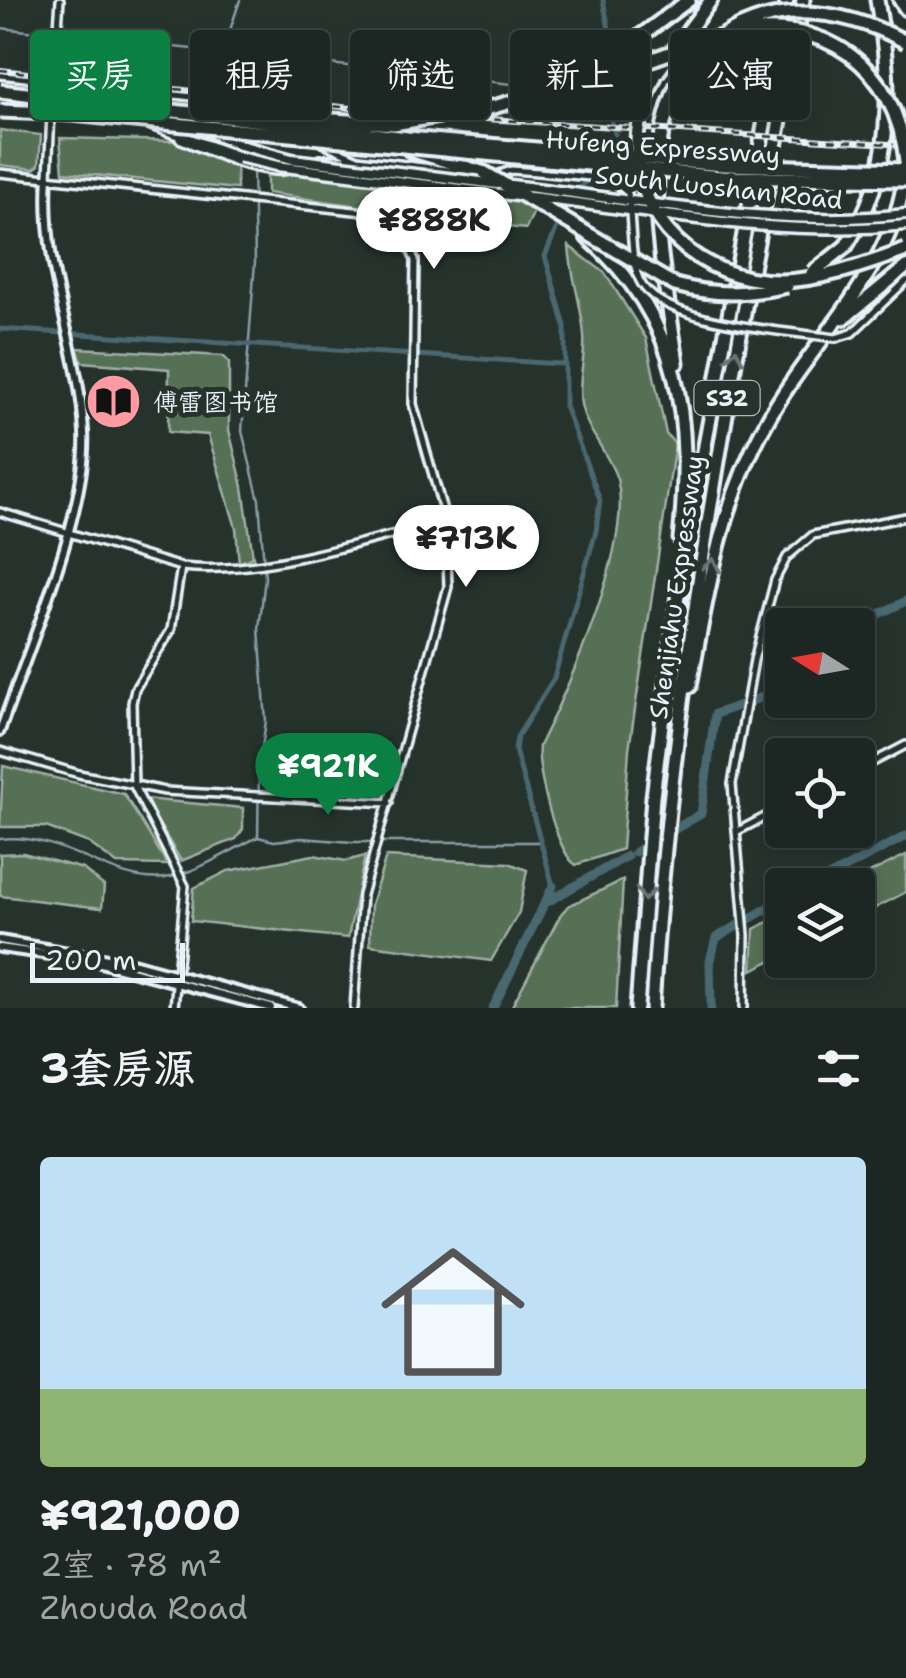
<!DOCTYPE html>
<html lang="zh">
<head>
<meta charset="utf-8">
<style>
  body { margin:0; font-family:"Shantell Sans","LXGW WenKai TC",sans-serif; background:#29322f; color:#f1f3f6; height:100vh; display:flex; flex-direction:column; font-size:38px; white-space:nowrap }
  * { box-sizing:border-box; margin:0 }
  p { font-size:32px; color:#a0a5a5 }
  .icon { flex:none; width:55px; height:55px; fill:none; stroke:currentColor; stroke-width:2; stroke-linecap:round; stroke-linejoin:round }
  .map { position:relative; height:1008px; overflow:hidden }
  .details { display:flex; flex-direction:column; background:#1c2622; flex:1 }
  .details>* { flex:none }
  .top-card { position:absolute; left:30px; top:30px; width:848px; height:90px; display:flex; gap:20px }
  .needle { width:65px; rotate:281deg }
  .fabs { position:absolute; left:765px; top:608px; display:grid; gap:20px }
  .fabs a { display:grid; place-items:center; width:110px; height:110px; border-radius:10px; background:#1c2622; box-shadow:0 5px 15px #0003,0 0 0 2px #3a4340; font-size:50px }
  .scale { position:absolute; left:30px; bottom:25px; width:155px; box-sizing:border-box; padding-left:10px; border:5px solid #e8f1f8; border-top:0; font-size:28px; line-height:35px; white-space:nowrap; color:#e8f1f8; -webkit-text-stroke:8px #26332d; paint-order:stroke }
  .price { position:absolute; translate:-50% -85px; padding:0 22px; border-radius:35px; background:#fff; color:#222; font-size:32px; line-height:65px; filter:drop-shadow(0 2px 5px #0008) }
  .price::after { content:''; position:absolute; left:50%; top:60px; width:30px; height:22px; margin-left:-15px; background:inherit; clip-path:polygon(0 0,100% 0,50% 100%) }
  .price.current { background:#0b8043; color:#fff }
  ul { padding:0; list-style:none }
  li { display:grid; align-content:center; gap:20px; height:530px; padding:0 40px }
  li+li { border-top:2px solid #3a4340 }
  li span { display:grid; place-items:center; height:310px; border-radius:10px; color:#555 }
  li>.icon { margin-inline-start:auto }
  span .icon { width:180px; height:180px; fill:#fffc; stroke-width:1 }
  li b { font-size:42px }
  h2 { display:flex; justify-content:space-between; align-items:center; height:120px; padding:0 40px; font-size:42px }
  .tag { padding:0 35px; border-radius:10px; background:#1c2622; box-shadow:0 5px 15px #0003,0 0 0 2px #3a4340; font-size:35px; line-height:90px }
  .tag.current { background:#0b8043; color:#fff }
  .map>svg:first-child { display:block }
  .green { fill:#576f54; stroke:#a0b0a6; stroke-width:2.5 }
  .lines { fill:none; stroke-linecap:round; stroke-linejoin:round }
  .stream { stroke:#899ea6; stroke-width:2.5 }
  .canal { stroke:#49676f; stroke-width:5 }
  .river { stroke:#49676f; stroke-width:9 }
  .minor-casing { stroke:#e8f1f8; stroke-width:12 }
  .tertiary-casing { stroke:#e8f1f8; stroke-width:14 }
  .secondary-casing { stroke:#e8f1f8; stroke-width:15 }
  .motorway-casing { stroke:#e8f1f8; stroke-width:19 }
  .minor { stroke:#26332d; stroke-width:5 }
  .tertiary { stroke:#26332d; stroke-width:6 }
  .secondary { stroke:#26332d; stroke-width:8 }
  .motorway { stroke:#26332d; stroke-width:11 }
  .rail-casing { stroke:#e8f1f8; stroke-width:6 }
  .rail { stroke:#26332d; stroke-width:2.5; stroke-dasharray:8; stroke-linecap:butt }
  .minor-bridge-casing { stroke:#e8f1f8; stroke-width:12; stroke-linecap:butt }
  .secondary-bridge-casing { stroke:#e8f1f8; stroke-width:15; stroke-linecap:butt }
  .motorway-bridge-casing { stroke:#e8f1f8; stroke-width:19; stroke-linecap:butt }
  .minor-bridge { stroke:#26332d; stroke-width:5 }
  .secondary-bridge { stroke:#26332d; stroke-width:8 }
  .motorway-bridge { stroke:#26332d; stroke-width:11 }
  .oneway { stroke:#6a7674 }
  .labels { text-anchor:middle; stroke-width:10; stroke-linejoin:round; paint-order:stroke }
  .shield { fill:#26332d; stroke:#aeb8bb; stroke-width:2.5 }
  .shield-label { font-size:22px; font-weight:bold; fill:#e8f1f8 }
  .street-label { font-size:25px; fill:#e8f1f8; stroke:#26332d }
  .poi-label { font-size:25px; fill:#e8f1f8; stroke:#26332d; text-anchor:start }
</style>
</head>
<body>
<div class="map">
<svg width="906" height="1008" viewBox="0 0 906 1008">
  <rect width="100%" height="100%" fill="#26332d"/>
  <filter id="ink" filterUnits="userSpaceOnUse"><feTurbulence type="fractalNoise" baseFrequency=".01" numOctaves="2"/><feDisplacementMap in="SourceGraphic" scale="20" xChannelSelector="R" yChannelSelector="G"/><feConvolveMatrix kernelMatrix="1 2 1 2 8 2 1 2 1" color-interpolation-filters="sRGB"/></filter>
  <g filter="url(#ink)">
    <path class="green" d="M 0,130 L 41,135 L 39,165 L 34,169 L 0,165 Z
      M 60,138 L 177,141 L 236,149 L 237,189 L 63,172 Z
      M 267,153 L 439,172 L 469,180 L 535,209 L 526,229 L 423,218 L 401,224 L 372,208 L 267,193 Z
      M 569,246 L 605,273 L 646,338 L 666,434 L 675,444 L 629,749 L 622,849 L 576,865 C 557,854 536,769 539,746 C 568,689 634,542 617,479 C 609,453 586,431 581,404 C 577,381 586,359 584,336 C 582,305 571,277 569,246 Z
      M 77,348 L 223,356 L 229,362 L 229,430 L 243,487 L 253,557 L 239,563 L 236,528 L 208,435 L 168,432 L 169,369 L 82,362 Z
      M 301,739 L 385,744 L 378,751 L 385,769 L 373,784 L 313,781 L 301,767 L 308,747 L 300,745 Z
      M 3,766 L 124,794 L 168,865 L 117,864 L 89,843 L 46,827 L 0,827 Z
      M 144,799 L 243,808 L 243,829 L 236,839 L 181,861 Z
      M 23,853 L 83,869 L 104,886 L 102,908 L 0,896 L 0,854 Z
      M 313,855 L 346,861 L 365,856 L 348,938 L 191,921 L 194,888 L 228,871 Z
      M 906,855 L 906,892 L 858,917 L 858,885 L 845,885 Z
      M 386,857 L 509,863 L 527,870 L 519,912 L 491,961 L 370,945 L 371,904 Z
      M 623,880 L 616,1008 L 511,1008 L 561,914 L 568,906 Z
      M 782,915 L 782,955 L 752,970 L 754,929 Z"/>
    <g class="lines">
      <path class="stream" d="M 0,28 L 540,87
        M 223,51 L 240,0
        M 568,90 L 612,94
        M 254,115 L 259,56
        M 253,167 L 255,262 L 242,431 L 259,500 L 265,578 L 259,629 L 266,721 L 259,768 L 258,837
        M 0,839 C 63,831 111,885 165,878 C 195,874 230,850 258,837 L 274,841 L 302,838 L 352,842 L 542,842"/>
      <path class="canal" d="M 603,0 L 614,54 L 610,114 L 616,138 L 614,154
        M 574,193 L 603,166
        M 0,329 L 561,364
        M 553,886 L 515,750 L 517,737 L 554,678 L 596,531 L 600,500 L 565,406 L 565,326 L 545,256 L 568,201"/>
      <path class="river" d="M 857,625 L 906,601
        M 635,852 L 701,814 L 715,714 L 782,690
        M 813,885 L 906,836
        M 547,902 L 627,856
        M 493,1008 L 553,886
        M 711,1008 L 710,961 L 716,938 L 782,900"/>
      <defs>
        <path id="minor" d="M 0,75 L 262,105 L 280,113
          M 53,94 L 60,0
          M 179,139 C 203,149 274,183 296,167
          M 319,159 L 358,159 L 322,143
          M 358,159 L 464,172
          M 0,173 L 364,212 L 404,235 L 415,260 L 413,404 L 446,521 L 448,587 L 362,895 L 354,1008
          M 48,176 L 51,114
          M 494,176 L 511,170 L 538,172
          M 0,512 L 181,567 C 264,576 364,540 446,521
          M 0,751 L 79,774 L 165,791 L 389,803
          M 858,770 L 906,745
          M 736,832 L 782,808
          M 174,1008 L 185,886 L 134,786 L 132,703 L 135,689 L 171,630 L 181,567
          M 744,1008 L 745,935 L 732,784 L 754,660 L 775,580 L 787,557 L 813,535 L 906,517"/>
        <path id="tertiary" d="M 0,731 C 26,655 89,508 84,432 C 79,343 41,271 48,176
          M 0,940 L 136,964 L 299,1008
          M 0,948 L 93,961 L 271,1008"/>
        <path id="secondary" d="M 0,101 L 75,109
          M 152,125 L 239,157
          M 203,129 L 240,145"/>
        <path id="motorway" d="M 900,0 L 906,9
          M 623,49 L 689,0
          M 656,74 L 711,0
          M 410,150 L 485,173
          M 587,237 C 683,319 692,422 680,539
          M 846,246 C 895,170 893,86 877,0
          M 844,318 L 906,267
          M 677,363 C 664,265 634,156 687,65
          M 690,686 C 707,594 720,506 766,423 C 810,341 897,268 905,171
          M 637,1008 L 653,797 L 679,587 L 787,0
          M 652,1008 C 673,667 739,335 803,0"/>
      </defs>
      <use href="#minor" class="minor-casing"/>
      <use href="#tertiary" class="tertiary-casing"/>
      <use href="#secondary" class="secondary-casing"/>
      <use href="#motorway" class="motorway-casing"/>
      <use href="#minor" class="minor"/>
      <use href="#tertiary" class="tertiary"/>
      <use href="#secondary" class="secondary"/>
      <use href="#motorway" class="motorway"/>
      <defs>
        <path id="rail" d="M 0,70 L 406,114 L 906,145"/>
      </defs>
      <use href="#rail" class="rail-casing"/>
      <use href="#rail" class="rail"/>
      <defs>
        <path id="minor-bridge" d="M 538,172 L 611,179 L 628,193 C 632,219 630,255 639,279 C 658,325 789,331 836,338 L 852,333 L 906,281"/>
        <path id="secondary-bridge" d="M 240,145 L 292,159 L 497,184
          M 239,157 L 277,166 L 517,196
          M 511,185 C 640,200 777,229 906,214
          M 531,197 C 654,212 782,238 906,225"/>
        <path id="motorway-bridge" d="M 687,65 C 751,0 827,0 906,42
          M 656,74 C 647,96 638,116 637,140 C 633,221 701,281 779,281 C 822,281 866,264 906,250
          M 565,81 L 623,49
          M 0,91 L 408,138 L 723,165 L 906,170
          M 486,109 C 533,96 580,82 626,68 C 660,57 694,43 728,35 C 823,12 897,67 906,162
          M 0,111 L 72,114 L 722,177 L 906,180
          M 272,116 L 394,124 L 491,107
          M 485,173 L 675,285 C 715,296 746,295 787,286
          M 812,273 L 846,246"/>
      </defs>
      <use href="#minor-bridge" class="minor-bridge-casing"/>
      <use href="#secondary-bridge" class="secondary-bridge-casing"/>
      <use href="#motorway-bridge" class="motorway-bridge-casing"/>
      <use href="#minor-bridge" class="minor-bridge"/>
      <use href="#secondary-bridge" class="secondary-bridge"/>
      <use href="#motorway-bridge" class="motorway-bridge"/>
    </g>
    <defs><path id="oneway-chevron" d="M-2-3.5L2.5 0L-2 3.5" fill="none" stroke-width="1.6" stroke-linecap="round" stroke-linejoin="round" transform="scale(2.5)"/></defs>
    <g class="oneway">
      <use href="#oneway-chevron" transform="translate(735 356) rotate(-80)"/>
      <use href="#oneway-chevron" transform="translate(712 565) rotate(-80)"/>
      <use href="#oneway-chevron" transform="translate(645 894) rotate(95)"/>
    </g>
  </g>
  <defs>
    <symbol id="library-disc" viewBox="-11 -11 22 22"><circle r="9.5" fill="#ff9aa2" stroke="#26332d"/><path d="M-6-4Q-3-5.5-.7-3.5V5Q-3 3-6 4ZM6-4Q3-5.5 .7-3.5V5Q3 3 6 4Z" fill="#111"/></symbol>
  </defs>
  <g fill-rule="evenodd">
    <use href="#library-disc" x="82" y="370" width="63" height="63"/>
  </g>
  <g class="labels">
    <rect class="shield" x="694.5" y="381" width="65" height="34" rx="8"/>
    <g class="shield-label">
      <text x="727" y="406">S32</text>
    </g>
    <g class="street-label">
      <text transform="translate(663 147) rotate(4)" y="9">Hufeng Expressway</text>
      <text transform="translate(719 187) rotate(6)" y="9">South Luoshan Road</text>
      <text transform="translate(676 587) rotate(-82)" y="9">Shenjiahu Expressway</text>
    </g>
    <g class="poi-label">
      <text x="153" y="411">傅雷图书馆</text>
    </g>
  </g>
</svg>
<div class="fabs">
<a><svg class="needle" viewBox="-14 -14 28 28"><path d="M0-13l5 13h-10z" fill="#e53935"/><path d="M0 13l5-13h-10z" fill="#a0a5a5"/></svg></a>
<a><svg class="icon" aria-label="locate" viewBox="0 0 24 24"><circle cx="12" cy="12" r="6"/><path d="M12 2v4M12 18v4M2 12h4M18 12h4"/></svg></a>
<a><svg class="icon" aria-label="layers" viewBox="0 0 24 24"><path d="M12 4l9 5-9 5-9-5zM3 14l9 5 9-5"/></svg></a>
</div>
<div class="scale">200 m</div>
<b class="price" style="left:434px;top:272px">¥888K</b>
<b class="price" style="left:466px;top:590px">¥713K</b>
<b class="price current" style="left:328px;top:818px">¥921K</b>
<div class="top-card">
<a class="tag current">买房</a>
<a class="tag">租房</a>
<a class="tag">筛选</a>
<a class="tag">新上</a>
<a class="tag">公寓</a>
</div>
</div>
<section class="details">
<h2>3套房源<svg class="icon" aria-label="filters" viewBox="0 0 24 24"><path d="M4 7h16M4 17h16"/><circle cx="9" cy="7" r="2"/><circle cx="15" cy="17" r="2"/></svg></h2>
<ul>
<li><span style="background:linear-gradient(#bfe0f5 75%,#8fb573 0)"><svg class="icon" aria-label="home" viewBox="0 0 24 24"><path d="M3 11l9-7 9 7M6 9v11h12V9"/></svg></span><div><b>¥921,000</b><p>2室 · 78 m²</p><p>Zhouda Road</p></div></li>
</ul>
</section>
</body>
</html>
